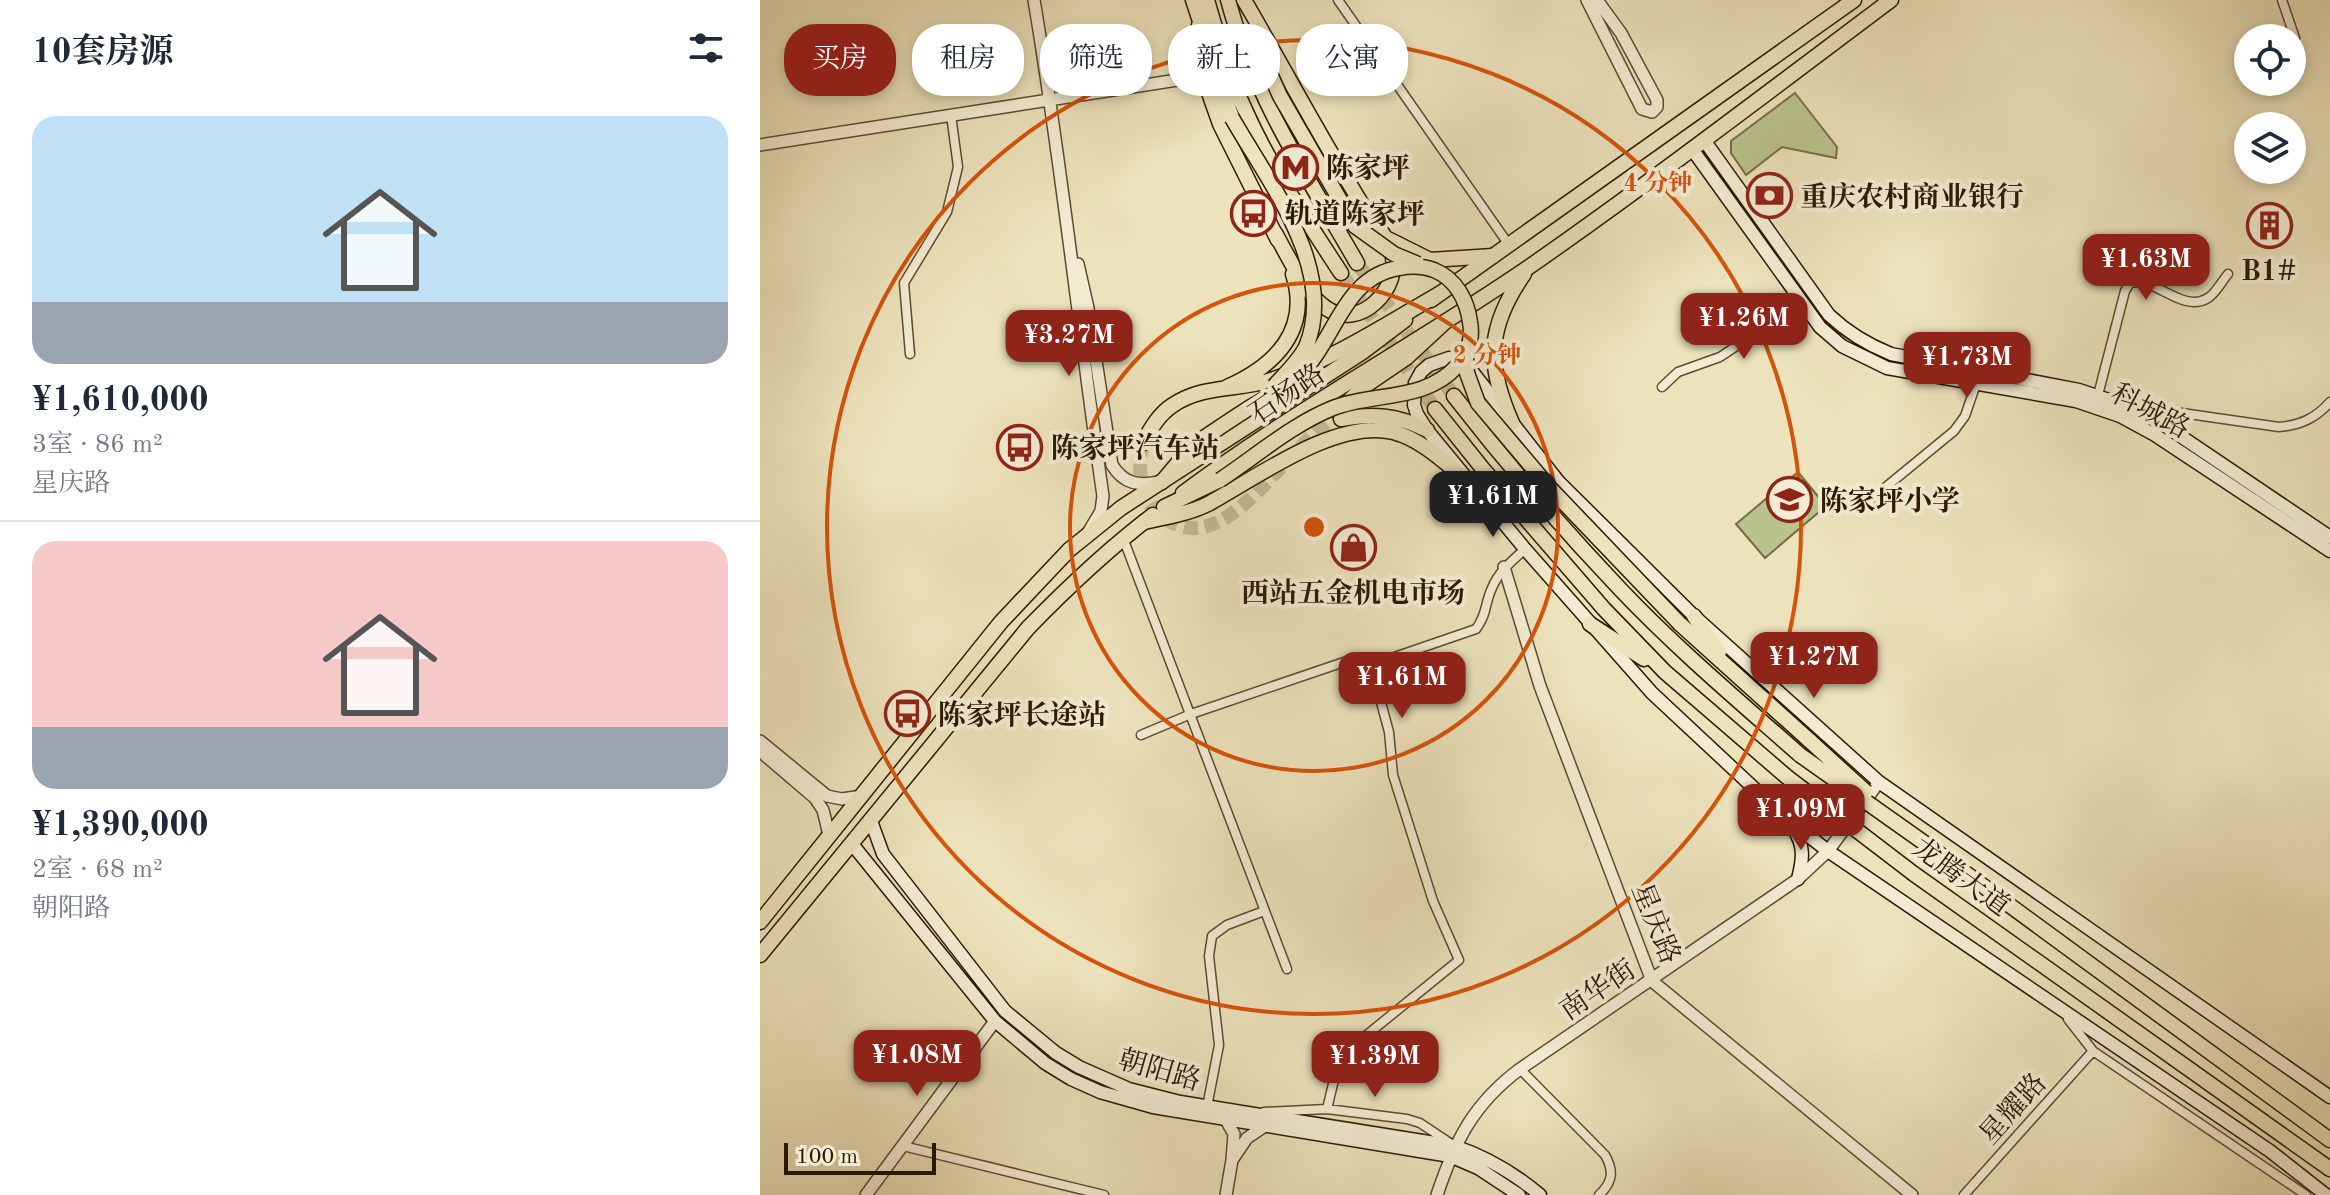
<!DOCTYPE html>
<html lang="zh">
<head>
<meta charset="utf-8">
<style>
  body { margin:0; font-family:"Old Standard TT","Noto Serif SC",serif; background:#f2f2f3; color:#1f2937; height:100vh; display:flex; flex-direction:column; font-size:30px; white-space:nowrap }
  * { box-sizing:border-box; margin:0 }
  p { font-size:26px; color:#747a83 }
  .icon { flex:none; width:44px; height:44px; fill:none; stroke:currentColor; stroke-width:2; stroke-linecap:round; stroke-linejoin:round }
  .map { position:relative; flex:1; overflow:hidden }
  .panel { display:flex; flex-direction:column; background:#fff; width:760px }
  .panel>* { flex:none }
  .top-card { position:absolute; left:24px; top:24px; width:760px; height:72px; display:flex; gap:16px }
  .buttons { position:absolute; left:1474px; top:24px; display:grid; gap:16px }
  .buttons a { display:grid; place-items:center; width:72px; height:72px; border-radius:50%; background:#fff; box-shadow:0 4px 12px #0003; font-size:40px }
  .scale { position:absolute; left:24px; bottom:20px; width:152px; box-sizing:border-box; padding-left:8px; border:4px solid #2d1900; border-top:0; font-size:22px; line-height:28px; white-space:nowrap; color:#2d1900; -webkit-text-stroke:6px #f3ecd3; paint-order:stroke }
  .price { position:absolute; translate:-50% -68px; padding:0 18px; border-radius:16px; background:#8f2418; color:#fff; font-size:26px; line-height:52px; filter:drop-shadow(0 2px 4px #0008) }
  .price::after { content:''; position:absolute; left:50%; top:48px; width:24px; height:18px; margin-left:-12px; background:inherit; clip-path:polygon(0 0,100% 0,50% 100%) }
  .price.current { background:#222; color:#fff }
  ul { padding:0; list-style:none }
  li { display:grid; align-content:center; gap:16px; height:424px; padding:0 32px }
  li+li { border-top:2px solid #e0e1e3 }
  li span { display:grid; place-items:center; height:248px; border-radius:24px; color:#555 }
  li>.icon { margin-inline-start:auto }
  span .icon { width:144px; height:144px; fill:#fffc; stroke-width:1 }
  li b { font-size:34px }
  h2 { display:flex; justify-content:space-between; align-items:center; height:96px; padding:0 32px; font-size:34px }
  .pill { padding:0 28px; border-radius:32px; background:#fff; box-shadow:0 4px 12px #0003; font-size:28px; line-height:72px }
  .pill.current { background:#8f2418; color:#fff }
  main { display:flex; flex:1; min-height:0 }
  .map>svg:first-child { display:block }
  .green { fill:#bac38e; stroke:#746e47; stroke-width:2 }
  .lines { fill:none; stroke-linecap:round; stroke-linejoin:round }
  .trunk-tunnel { stroke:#c6ba96; stroke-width:14; stroke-dasharray:14 7; stroke-linecap:butt }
  .minor-casing { stroke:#5d4b2f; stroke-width:11 }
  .tertiary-casing { stroke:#5d4b2f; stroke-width:14 }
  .secondary-casing { stroke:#2d1900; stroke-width:15 }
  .primary-casing { stroke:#2d1900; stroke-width:17 }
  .trunk-casing { stroke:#2d1900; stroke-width:17 }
  .minor { stroke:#f3ecd3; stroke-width:8 }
  .tertiary { stroke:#f3ecd3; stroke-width:11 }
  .secondary { stroke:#f3ecd3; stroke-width:12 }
  .primary { stroke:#ece2bb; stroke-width:14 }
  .trunk { stroke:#ece2bb; stroke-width:14 }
  .trunk-bridge-casing { stroke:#2d1900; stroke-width:17; stroke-linecap:butt }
  .trunk-bridge { stroke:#ece2bb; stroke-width:14 }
  .ring { fill:none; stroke:#d5530b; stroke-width:4 }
  .labels { text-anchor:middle; stroke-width:8; stroke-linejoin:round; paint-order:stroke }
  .poi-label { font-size:28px; font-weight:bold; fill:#2d1900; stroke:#f3ecd3; text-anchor:start }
  .street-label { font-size:28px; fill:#2d1900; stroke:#f3ecd3 }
  .centre { fill:#d5530b; stroke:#f3ecd3; stroke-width:4 }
  .ring-label { font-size:24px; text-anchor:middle; font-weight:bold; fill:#d5530b; stroke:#f3ecd3; stroke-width:8; stroke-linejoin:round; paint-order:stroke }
</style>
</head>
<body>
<main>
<section class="panel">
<h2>10套房源<svg class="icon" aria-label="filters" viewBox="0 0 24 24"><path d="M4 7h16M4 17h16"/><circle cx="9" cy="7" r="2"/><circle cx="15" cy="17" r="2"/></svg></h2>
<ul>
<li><span style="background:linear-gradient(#bfe0f5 75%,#9aa5b1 0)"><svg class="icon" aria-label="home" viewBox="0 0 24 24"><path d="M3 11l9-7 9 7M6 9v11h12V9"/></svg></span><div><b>¥1,610,000</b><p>3室 · 86 m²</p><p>星庆路</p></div></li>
<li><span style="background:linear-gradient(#f6c9c9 75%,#9aa5b1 0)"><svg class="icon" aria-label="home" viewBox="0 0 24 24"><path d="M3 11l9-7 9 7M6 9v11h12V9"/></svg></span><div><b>¥1,390,000</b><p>2室 · 68 m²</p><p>朝阳路</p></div></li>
</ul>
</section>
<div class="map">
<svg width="1570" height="1195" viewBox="0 0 1570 1195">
  <rect width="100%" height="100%" fill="#ece2bb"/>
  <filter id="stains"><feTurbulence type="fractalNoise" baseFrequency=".0025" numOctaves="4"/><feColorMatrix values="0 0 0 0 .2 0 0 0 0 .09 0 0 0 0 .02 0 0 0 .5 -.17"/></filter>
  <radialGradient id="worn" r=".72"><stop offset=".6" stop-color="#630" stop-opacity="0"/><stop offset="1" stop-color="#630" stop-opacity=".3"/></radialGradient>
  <path class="green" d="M 1035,93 L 1077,147 L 1076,158 L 1022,147 L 986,175 L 971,153 L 971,141 Z
    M 1038,472 L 1066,506 L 1005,558 L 976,524 Z"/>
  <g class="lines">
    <path class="trunk-tunnel" d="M 597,263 L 694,396
      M 581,273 L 675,409
      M 383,443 C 378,467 378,495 397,512 C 445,557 492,497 524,464 C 541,446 558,429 577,413"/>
    <defs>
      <path id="minor" d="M 578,0 L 749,245
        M 1522,0 L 1535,38
        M 150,354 L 144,283 L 187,212 L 198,167 L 191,115
        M 902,387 L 918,372 L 960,357 L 1042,302
        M 1338,395 L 1365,291 L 1370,283 C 1395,276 1422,314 1448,298 C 1456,293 1462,281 1468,274
        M 1373,406 L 1519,427 C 1541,425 1556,418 1570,402
        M 1099,509 L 1194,431 L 1205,416 L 1216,384
        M 363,538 L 527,969
        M 381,735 L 431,714 L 590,660 L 612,669
        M 1308,1019 L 1333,1051 L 1546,1195
        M 760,1069 L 845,1155 C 854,1171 853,1182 839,1195
        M 447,1107 L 459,1045 L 449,956 L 452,936 L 467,925 L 504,911
        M 567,1109 L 578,1063 L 587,1051 L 699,960 L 673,901 L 633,775 L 629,732 L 612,669 L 617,663 L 716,629 C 727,615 725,602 732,588 C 739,571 752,561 765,549
        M 504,1112 L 567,1109 L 647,1119 L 660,1123 L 690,1143
        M 143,1146 L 344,1195
        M 1204,1195 L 1333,1051"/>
      <path id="tertiary" d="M 274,0 C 302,165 319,331 343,496 L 341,511 L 329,531
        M 827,0 L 882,109 L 892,112 L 897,107 L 897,100 L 861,33 L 837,0
        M 0,145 L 443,76
        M 318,264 L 328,308 L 352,465 C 364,484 378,486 399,482
        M 744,567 L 780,686 L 892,981 L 1152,1195
        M 0,741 L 67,796 L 82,799 L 102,796
        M 0,751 L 55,798 L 63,810 L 69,835
        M 466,1120 L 474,1134 L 472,1160 L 487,1138 L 505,1126
        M 106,1195 L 235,1021
        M 466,1195 L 472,1160
        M 677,1195 C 695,1141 713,1104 760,1069 L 1038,879 L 1068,851 L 1119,782"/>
      <path id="secondary" d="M 944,140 L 1069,315 C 1088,333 1106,344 1131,354 L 1319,390 L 1364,405 L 1404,425 L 1570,537
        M 932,149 L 1060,327 L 1082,346 L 1127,368 L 1316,401 L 1360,416 L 1395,435 L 1570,551
        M 111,821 L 123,854 L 245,1011 L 296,1053 L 319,1067 L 369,1089 L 420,1102 L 694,1146 C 727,1157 754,1173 780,1195
        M 1033,828 C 1045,846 1043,859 1038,879
        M 92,844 L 235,1021 L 285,1063 L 311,1079 L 340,1092 L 393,1107 L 690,1156 L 718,1168 L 759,1195
        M 1566,1195 L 1510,1151 L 1068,851 L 1027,819 L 892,693 L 765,549 L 667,430 L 657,414 L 654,405 L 655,383 L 661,372 L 669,365 L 689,358 L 698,359 L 707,365 L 798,481 L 934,616 L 1119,782 L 1570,1097"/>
      <path id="primary" d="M 671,300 L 1094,0
        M 752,423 C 726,364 727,327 764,274
        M 423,493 C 533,411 655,345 769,267 C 892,181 1011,90 1131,0
        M 0,922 L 241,622 L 309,550 L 361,508 L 604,351 L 645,320
        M 0,955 L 268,628 C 307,588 348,549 393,515"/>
      <path id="trunk" d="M 433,0 L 472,118
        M 447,0 C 458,38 469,76 486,112 C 511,168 547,221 581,273
        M 468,0 C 494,96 548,178 597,263
        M 484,0 C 518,58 549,117 584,175 C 593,189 601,204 610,217 C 619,229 628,238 632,253 C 642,287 600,332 566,308 C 546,295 527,254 515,233
        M 439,25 L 443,76 L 460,124 L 518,240
        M 628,239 L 670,260 L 733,256
        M 467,387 C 515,366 551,330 533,274
        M 694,396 C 746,463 802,528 861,590 C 917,649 980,702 1040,755
        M 583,407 L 602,388 L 646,358 L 685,322
        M 675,409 L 723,469 L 844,609 L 905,672 L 1027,777
        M 581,419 C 613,413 637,415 667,430
        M 383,443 C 391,428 399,414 413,405 C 443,384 481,391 514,379 C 574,359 625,325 679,294
        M 402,482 L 433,445
        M 404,507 L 460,480
        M 384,522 C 406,517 428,514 448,504 C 496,478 576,418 633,432 C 663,440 685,463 709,482
        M 934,616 L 959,652
        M 830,624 L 884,659
        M 920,624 L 1050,741
        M 1170,847 L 1570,1140
        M 1154,874 L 1570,1169"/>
    </defs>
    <use href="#minor" class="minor-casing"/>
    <use href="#tertiary" class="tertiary-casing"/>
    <use href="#secondary" class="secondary-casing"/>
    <use href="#primary" class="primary-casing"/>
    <use href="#trunk" class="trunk-casing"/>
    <use href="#minor" class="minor"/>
    <use href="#tertiary" class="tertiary"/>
    <use href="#secondary" class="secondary"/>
    <use href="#primary" class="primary"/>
    <use href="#trunk" class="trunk"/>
    <defs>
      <path id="trunk-bridge" d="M 504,60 L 520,96 L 595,226 L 634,254 L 658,264
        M 472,118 C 509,183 578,270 546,347 C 539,361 525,374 514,386
        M 706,356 L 707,373 L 718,403 L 789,487 L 920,624
        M 433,445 C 453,432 473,418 494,405 C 509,396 527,387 539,375 C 576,341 582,277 639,268 C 650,266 663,266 674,270 C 696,279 707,300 710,322 C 713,339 708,354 697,366 C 665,402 614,392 573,408 C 533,424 496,456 460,480
        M 1050,741 L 1106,792
        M 1040,755 L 1170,847
        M 1027,777 L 1154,874"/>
    </defs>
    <use href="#trunk-bridge" class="trunk-bridge-casing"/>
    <use href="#trunk-bridge" class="trunk-bridge"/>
  </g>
  <g class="ring">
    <circle cx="554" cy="527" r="244"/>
    <circle cx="554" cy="527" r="487"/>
  </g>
  <defs>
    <symbol id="metro-ring" viewBox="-11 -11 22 22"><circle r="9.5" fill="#f3ecd3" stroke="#8f2418" stroke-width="1.5"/><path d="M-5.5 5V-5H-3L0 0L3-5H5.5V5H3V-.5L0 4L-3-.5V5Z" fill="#8f2418"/></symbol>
    <symbol id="bank-ring" viewBox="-11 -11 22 22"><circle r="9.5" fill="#f3ecd3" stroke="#8f2418" stroke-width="1.5"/><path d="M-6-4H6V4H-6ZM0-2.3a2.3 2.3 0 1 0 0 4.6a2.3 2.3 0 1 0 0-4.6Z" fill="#8f2418"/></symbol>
    <symbol id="bus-ring" viewBox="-11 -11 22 22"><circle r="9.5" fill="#f3ecd3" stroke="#8f2418" stroke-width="1.5"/><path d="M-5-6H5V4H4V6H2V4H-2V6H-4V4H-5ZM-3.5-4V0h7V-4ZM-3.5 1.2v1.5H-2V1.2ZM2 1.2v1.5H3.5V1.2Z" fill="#8f2418"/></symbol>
    <symbol id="building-ring" viewBox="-11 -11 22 22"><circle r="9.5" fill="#f3ecd3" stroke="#8f2418" stroke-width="1.5"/><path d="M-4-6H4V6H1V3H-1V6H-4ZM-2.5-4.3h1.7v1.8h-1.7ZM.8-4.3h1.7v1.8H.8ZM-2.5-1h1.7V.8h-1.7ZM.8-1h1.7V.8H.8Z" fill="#8f2418"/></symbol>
    <symbol id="school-ring" viewBox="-11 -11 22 22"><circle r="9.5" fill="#f3ecd3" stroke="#8f2418" stroke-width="1.5"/><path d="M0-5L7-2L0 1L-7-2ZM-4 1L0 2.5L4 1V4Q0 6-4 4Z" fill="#8f2418"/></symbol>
    <symbol id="shop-ring" viewBox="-11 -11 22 22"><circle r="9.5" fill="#f3ecd3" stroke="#8f2418" stroke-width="1.5"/><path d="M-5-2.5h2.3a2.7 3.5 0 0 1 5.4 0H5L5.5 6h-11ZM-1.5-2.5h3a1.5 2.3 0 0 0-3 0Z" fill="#8f2418"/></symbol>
  </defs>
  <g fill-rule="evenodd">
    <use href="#metro-ring" x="510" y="142" width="51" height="51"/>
    <use href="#bank-ring" x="984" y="170" width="51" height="51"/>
    <use href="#bus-ring" x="468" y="188" width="51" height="51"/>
    <use href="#building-ring" x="1484" y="200" width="51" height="51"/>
    <use href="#bus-ring" x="234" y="422" width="51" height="51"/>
    <use href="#school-ring" x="1004" y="474" width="51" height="51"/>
    <use href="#shop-ring" x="568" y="522" width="51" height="51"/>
    <use href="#bus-ring" x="122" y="688" width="51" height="51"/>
  </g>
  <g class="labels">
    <g class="poi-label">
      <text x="566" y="177">陈家坪</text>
      <text x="1040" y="206">重庆农村商业银行</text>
      <text x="525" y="223">轨道陈家坪</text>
      <text x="1509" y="280" text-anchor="middle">B1#</text>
      <text x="291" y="457">陈家坪汽车站</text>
      <text x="1060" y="510">陈家坪小学</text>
      <text x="593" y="602" text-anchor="middle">西站五金机电市场</text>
      <text x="178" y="724">陈家坪长途站</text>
    </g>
    <g class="street-label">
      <text transform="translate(526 393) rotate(-34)" y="10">石杨路</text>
      <text transform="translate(1391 410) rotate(28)" y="10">科城路</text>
      <text transform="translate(1202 876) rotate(36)" y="10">龙腾大道</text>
      <text transform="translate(897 923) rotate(68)" y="10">星庆路</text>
      <text transform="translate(837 989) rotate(-34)" y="10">南华街</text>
      <text transform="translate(400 1069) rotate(16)" y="10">朝阳路</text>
      <text transform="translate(1252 1108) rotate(-48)" y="10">星耀路</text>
    </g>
  </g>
  <circle cx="554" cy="527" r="12" class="centre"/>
  <g class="ring-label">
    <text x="898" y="191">4 分钟</text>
    <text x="727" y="363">2 分钟</text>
  </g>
  <rect width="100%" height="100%" filter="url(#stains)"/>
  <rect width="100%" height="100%" fill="url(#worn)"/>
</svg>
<div class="buttons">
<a><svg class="icon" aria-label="locate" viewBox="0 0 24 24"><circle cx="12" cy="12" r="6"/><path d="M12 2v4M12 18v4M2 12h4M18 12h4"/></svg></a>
<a><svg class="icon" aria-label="layers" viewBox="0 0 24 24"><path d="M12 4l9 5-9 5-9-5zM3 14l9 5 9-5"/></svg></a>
</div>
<div class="scale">100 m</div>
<b class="price" style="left:1386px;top:302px">¥1.63M</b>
<b class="price" style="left:984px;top:361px">¥1.26M</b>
<b class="price" style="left:309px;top:378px">¥3.27M</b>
<b class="price" style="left:1207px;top:400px">¥1.73M</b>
<b class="price current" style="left:733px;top:539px">¥1.61M</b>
<b class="price" style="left:1054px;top:700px">¥1.27M</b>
<b class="price" style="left:642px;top:720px">¥1.61M</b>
<b class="price" style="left:1041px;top:852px">¥1.09M</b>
<b class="price" style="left:157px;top:1098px">¥1.08M</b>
<b class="price" style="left:615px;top:1099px">¥1.39M</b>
<div class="top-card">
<a class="pill current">买房</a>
<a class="pill">租房</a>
<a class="pill">筛选</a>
<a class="pill">新上</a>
<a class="pill">公寓</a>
</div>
</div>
</main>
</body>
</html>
